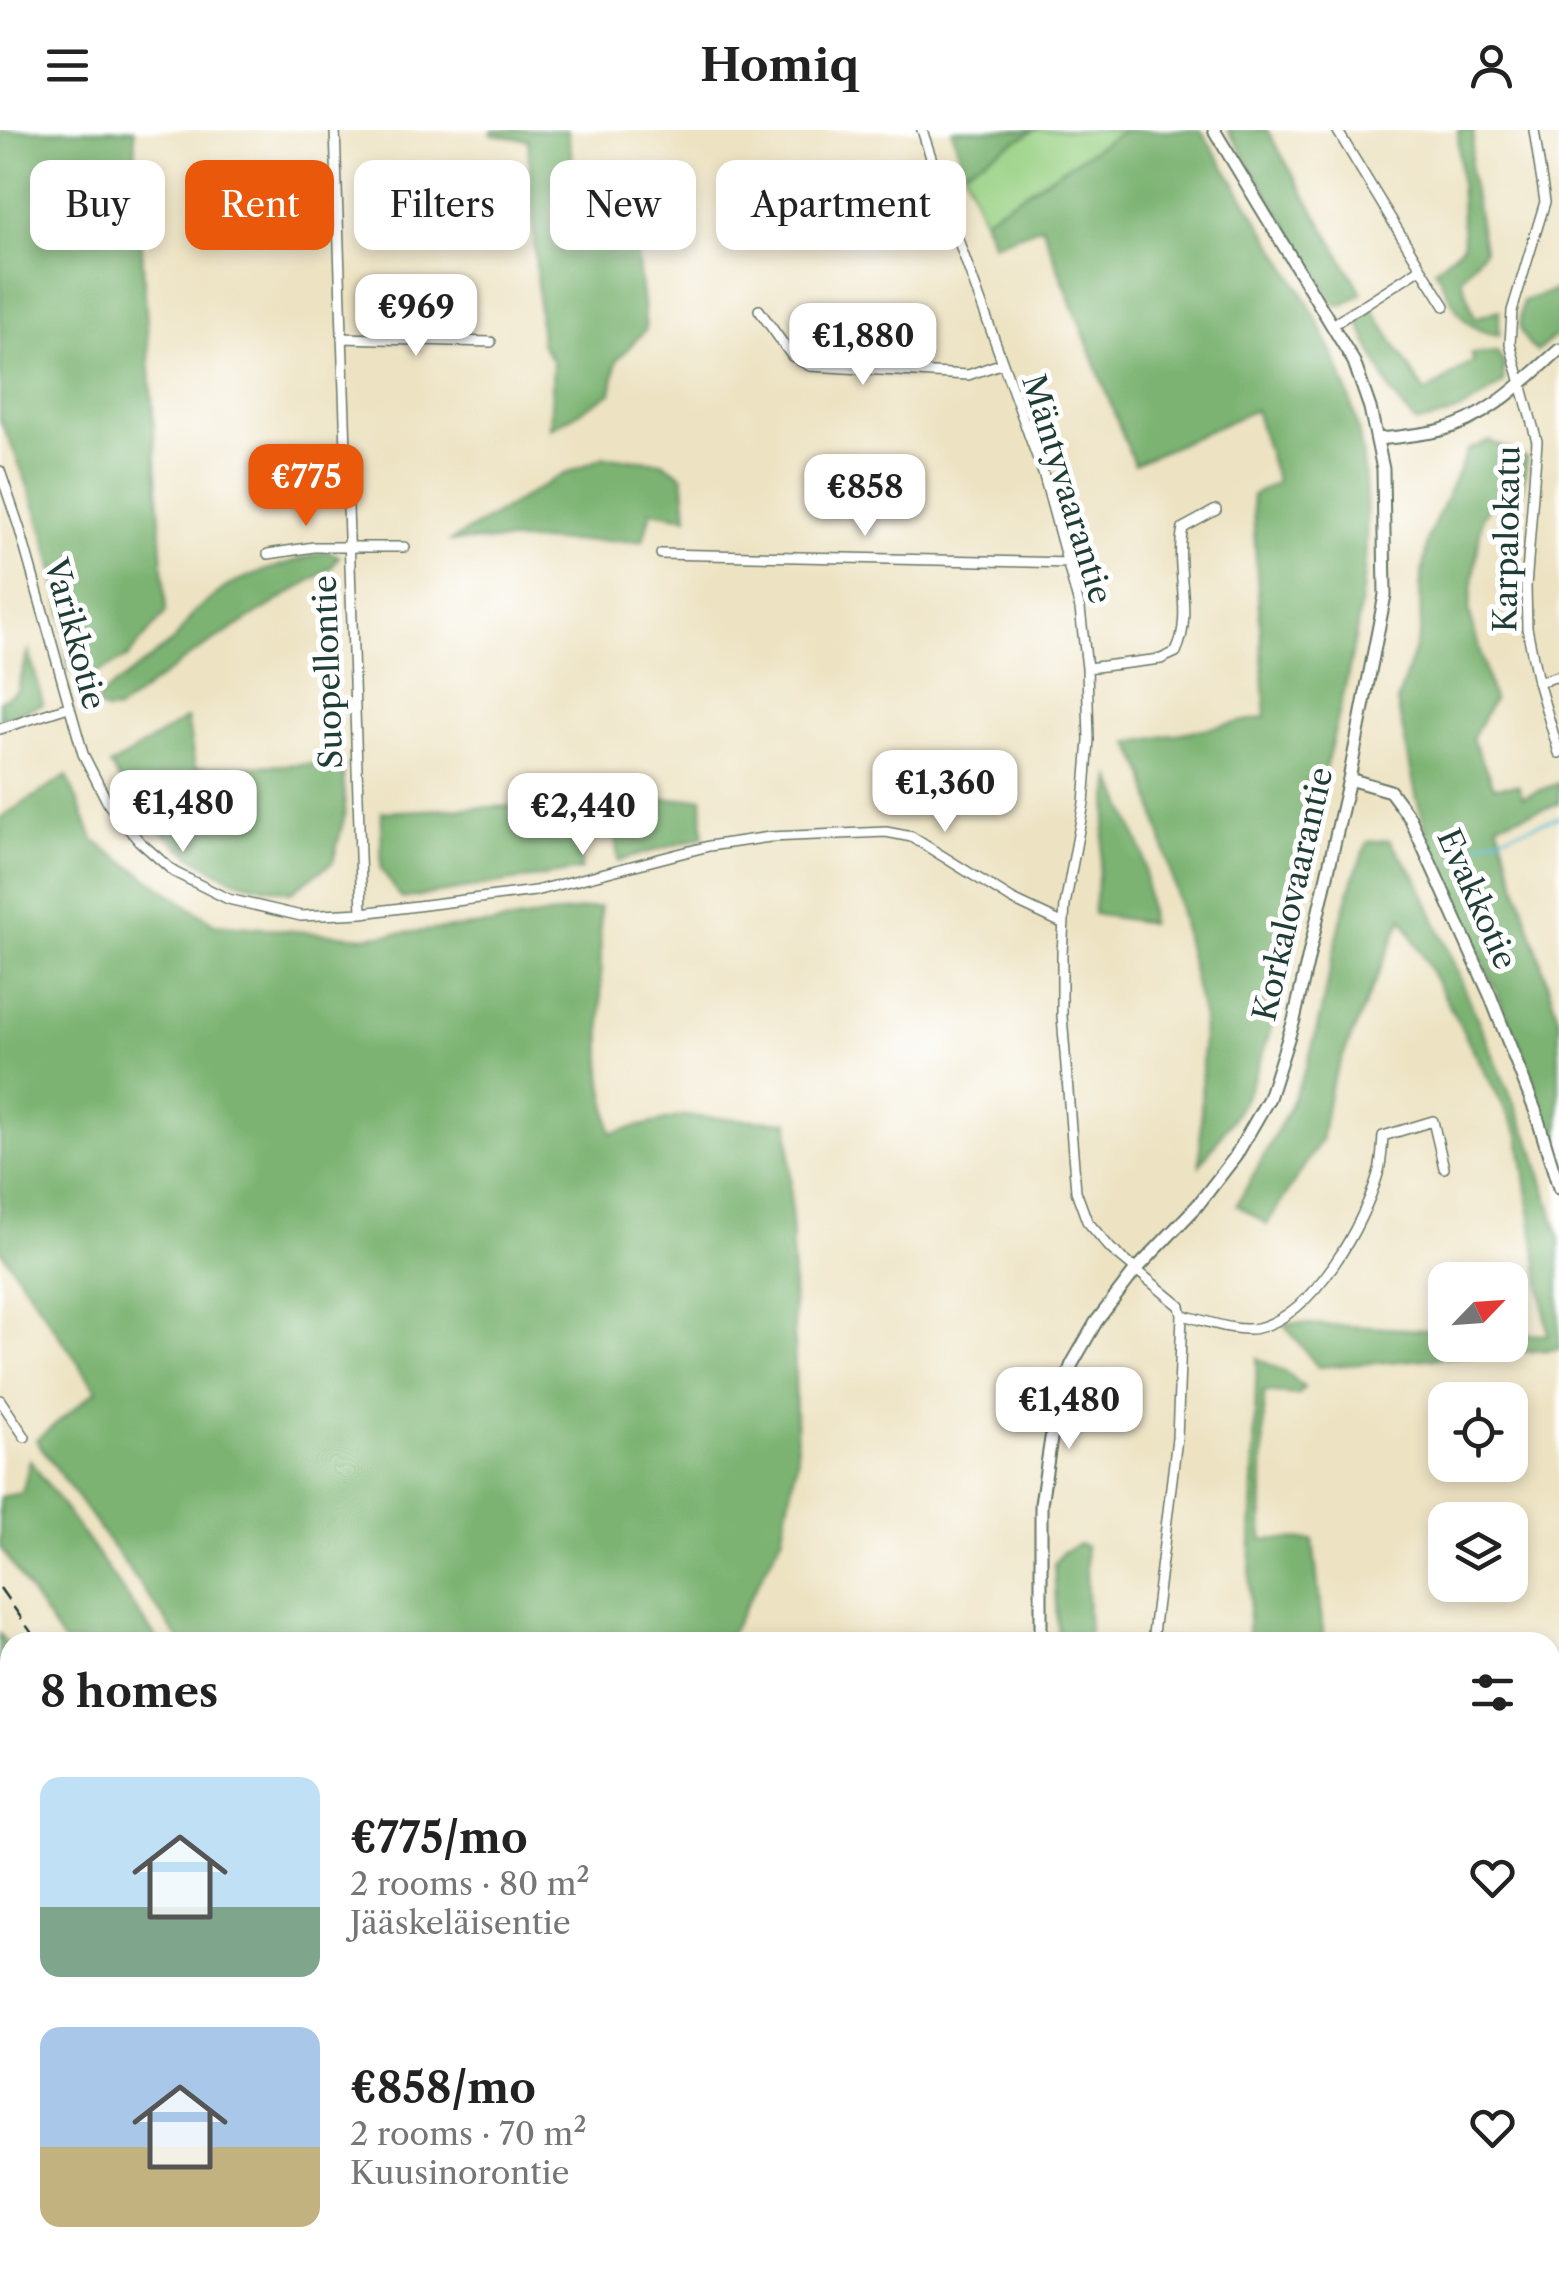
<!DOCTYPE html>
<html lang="en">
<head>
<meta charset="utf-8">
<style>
  body { margin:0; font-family:"Libre Caslon Text",serif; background:#f2f2f2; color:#222; height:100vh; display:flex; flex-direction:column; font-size:38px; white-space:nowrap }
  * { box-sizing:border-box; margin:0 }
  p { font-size:32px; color:#767676 }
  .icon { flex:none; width:55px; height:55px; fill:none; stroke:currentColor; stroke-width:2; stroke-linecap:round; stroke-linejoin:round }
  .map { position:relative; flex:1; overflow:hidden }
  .panel { position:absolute; left:0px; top:1502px; width:1560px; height:642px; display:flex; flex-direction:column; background:#fff; border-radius:30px 30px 0 0; box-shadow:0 5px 15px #0003 }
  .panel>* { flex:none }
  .top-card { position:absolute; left:30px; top:30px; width:1000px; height:90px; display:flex; gap:20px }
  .needle { width:65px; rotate:65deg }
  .fabs { position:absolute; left:1428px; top:1132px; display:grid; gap:20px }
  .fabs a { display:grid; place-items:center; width:100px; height:100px; border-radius:20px; background:#fff; box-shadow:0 5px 15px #0003; font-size:50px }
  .price { position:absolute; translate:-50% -85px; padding:0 22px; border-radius:20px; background:#fff; color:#222; font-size:32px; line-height:65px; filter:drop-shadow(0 2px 5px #0008) }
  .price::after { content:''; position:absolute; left:50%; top:60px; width:30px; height:22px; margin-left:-15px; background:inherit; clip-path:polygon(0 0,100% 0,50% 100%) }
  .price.active { background:#ea580c; color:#fff }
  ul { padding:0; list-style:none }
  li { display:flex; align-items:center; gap:30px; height:250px; padding:0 40px }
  li span { display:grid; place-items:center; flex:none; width:280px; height:200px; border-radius:20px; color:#555 }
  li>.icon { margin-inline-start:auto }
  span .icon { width:120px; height:120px; fill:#fffc; stroke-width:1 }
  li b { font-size:42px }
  h2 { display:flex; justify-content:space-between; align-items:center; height:120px; padding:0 40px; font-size:42px }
  .pill { padding:0 35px; border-radius:20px; background:#fff; box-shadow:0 5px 15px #0003; font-size:35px; line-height:90px }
  .pill.active { background:#ea580c; color:#fff }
  header { display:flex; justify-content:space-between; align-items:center; height:130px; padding:0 40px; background:#fff; font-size:45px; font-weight:700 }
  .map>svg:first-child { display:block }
  .green { fill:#9ad184; stroke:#5c875c; stroke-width:2.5 }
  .forest { fill:#7bb372; stroke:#4d7853; stroke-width:2.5 }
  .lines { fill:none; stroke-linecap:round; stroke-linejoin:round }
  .stream { stroke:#56bbd4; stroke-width:2.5 }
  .minor-casing { stroke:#677766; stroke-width:12 }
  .tertiary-casing { stroke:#677766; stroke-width:15 }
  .minor { stroke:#fff; stroke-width:9 }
  .tertiary { stroke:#fff; stroke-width:11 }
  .rail { stroke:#1f3d34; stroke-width:2.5; stroke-dasharray:15 8; stroke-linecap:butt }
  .labels { text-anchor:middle; stroke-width:10; stroke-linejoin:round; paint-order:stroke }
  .street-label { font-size:32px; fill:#1f3d34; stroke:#fff }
</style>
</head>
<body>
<header><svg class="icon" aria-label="menu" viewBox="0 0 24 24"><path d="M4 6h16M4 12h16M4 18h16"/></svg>Homiq<svg class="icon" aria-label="person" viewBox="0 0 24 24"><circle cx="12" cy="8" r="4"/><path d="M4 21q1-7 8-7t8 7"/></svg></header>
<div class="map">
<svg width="1559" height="2144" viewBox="0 0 1559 2144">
  <rect width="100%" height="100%" fill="#fff"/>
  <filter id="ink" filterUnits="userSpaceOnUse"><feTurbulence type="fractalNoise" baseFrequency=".01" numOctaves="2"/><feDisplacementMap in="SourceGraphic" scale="20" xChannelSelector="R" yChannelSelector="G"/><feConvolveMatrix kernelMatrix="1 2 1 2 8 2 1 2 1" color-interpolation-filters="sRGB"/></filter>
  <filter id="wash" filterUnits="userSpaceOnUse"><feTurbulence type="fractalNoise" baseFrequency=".0048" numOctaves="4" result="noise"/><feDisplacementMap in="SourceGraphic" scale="40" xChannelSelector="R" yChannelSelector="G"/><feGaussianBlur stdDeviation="2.25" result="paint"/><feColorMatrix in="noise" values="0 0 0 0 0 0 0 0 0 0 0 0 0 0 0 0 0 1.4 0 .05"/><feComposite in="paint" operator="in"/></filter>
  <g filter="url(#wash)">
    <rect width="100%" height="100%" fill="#ede3c3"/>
    <path class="green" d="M 1035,0 L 1125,0 L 983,89 L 964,40 Z"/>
    <path class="forest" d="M 0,0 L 134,0 L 166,482 L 128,527 L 93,545 L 68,539 C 65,454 36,367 0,290 Z
      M 493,0 L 567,0 L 576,49 L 629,62 L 646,199 L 617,230 L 611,263 L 550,299 L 553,232 L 541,213 L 528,10 L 491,4 Z
      M 952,0 L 1035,0 L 964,40 Z
      M 1125,0 L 1201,0 C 1257,93 1335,193 1358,300 C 1390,455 1325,624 1289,775 C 1285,795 1289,816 1286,836 C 1283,862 1263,927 1252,952 C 1241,981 1217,1009 1200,1035 L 1203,889 L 1174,755 L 1145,645 L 1130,613 L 1266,587 L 1252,365 L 1277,352 L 1255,280 L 1134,334 L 1042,96 L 993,114 L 983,89 Z
      M 1228,0 L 1267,0 L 1362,163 L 1341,176 L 1336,175 Z
      M 1458,0 L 1474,0 L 1470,40 L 1484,120 L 1461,148 L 1475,188 L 1499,180 L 1499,205 C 1458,200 1454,172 1435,139 L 1463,115 Z
      M 1559,159 L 1559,202 L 1537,222 C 1518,205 1517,195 1523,171 Z
      M 1372,178 L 1425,263 L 1474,231 L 1471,224 L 1497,222 L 1504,234 L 1503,253 C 1474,275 1451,288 1415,293 L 1391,262 L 1357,189 Z
      M 1489,311 L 1527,328 L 1521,368 L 1489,376 L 1482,388 L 1469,481 L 1493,570 L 1472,609 L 1494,657 L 1518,655 L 1523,667 L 1559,653 L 1559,674 L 1497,693 L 1559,890 L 1559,1025 L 1520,915 L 1434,722 L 1417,669 L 1397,572 L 1421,500 L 1420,457 L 1428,407 L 1468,320 Z
      M 604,327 L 662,332 L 683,346 L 687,387 L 651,381 L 643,411 L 451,411 L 558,347 Z
      M 327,421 L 339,426 L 332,437 L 188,527 L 118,580 L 106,581 L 95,575 L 101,566 L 175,510 L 194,482 L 226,457 L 254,444 Z
      M 29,521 L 43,574 L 0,590 L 0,571 L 17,561 Z
      M 187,588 L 195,638 L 343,633 L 345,684 L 333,732 L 291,762 C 273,758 253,756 237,750 C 179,729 143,684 110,636 Z
      M 67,646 L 94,711 L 214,794 L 363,807 L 493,794 L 600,777 L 602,945 L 611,1003 L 683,986 L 789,992 L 797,1331 L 782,1408 L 726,1512 L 181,1512 L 36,1310 L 97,1260 L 0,1119 L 0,688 Z
      M 1112,648 L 1143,723 L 1150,793 L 1093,784 Z
      M 702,668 L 703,707 L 618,731 L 615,701 L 595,702 L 594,673 Z
      M 581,673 L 581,740 L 402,769 L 381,739 L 382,682 Z
      M 1389,710 L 1417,748 L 1535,1023 L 1559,1107 L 1559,1219 L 1318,1237 L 1283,1193 L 1445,1201 L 1445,1215 L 1510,1215 L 1510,1204 L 1548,1205 L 1519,1005 L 1402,788 L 1330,957 L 1321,1010 L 1267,1094 L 1237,1075 C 1263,1026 1295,975 1311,921 C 1331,852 1337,778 1368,712 Z
      M 1257,1228 L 1290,1245 L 1304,1258 L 1298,1265 L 1264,1262 L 1262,1409 L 1313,1410 L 1324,1512 L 1248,1512 Z
      M 30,1330 L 159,1512 L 160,1512 L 63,1512 L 0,1417 L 0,1367 L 22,1363 Z
      M 1079,1414 L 1085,1416 L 1089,1512 L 1058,1512 L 1054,1434 L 1063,1422 Z
      M 0,1504 L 10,1518 L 10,1673 L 0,1673 Z
      M 1559,1685 L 1559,1814 L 1551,1809 L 1550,1713 Z
      M 292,2135 L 530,2135 L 537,2144 L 291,2144 Z"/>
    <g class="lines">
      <path class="stream" d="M 1461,719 L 1559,687
        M 553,1508 L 554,1512
        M 457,2135 L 465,2144
        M 633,2135 L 638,2144"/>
    </g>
  </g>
  <g filter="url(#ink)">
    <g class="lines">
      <defs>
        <path id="minor" d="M 335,0 L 362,783
          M 922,0 L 960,115 L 1044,346 L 1080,479 L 1087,538 L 1089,610 L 1084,673 L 1065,775 L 1062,823 L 1062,886 L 1076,1061 L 1087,1091 L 1111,1119 L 1180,1176 L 1182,1185 C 1204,1190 1236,1203 1258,1198 C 1315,1184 1363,1095 1378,1044 C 1382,1032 1382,1018 1383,1006 L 1433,991 L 1444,1038
          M 1534,0 L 1545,72 L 1512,181 L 1510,214 L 1537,311 L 1526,457 L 1527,498 L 1538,552 L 1559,623
          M 1421,138 L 1445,176
          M 759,180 L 792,226 L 810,236 L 968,245 L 1003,233
          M 1334,194 L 1421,138 L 1337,0
          M 342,208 L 491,212
          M 0,341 L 19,397 L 83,624 L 109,675 L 139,711 L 174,742 L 228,769 L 301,786 L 362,783 L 535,761 L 709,716 L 770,707 L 886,702 L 912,707 L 1013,770 L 1062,793
          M 268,424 L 314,417 L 404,417
          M 661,424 L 1070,433
          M 1087,538 L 1161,529 L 1176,522 C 1194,484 1174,439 1183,398 L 1216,380
          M 1538,552 L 1559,546
          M 0,599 L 68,577
          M 0,1270 L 25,1307
          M 1152,1512 L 1177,1308 L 1182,1185
          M 1038,2135 L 1039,2144
          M 1320,2135 L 1321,2144
          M 74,2144 L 75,2135"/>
        <path id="tertiary" d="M 1378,309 C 1399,307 1421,305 1441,300 C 1488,288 1524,251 1559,220
          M 1349,649 L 1390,661 L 1410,688 L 1490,865 L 1535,980 L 1559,1058
          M 1041,1512 L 1041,1374 L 1056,1276 L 1072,1234 L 1096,1192 L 1135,1141 L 1197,1076 L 1235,1027 L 1269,968 L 1294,890 L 1349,649 L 1385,465 L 1383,339 L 1370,278 L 1354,232 L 1214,0
          M 901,2144 L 904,2135
          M 917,2144 L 919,2135"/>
      </defs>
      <use href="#minor" class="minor-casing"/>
      <use href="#tertiary" class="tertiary-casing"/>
      <use href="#minor" class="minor"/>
      <use href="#tertiary" class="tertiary"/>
      <path class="rail" d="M 0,1458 L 38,1512
        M 558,2135 L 565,2144"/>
    </g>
  </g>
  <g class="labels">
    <g class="street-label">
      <text transform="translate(1067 359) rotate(73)" y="11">Mäntyvaarantie</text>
      <text transform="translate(1507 409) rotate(-89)" y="11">Karpalokatu</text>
      <text transform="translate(75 504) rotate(75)" y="11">Varikkotie</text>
      <text transform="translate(328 542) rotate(-92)" y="11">Suopellontie</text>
      <text transform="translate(1293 764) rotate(-77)" y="11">Korkalovaarantie</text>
      <text transform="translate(1477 769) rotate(66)" y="11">Evakkotie</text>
    </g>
  </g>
</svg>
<div class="fabs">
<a><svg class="needle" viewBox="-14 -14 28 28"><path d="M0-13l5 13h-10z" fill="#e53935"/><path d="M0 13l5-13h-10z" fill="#767676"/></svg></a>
<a><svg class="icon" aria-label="locate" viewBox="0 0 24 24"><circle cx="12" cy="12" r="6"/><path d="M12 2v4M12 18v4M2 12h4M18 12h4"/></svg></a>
<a><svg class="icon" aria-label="layers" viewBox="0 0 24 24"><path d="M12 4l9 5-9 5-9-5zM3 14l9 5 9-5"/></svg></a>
</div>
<b class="price" style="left:416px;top:229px">€969</b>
<b class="price" style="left:863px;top:258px">€1,880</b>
<b class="price active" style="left:306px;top:399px">€775</b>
<b class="price" style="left:865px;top:409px">€858</b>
<b class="price" style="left:945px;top:705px">€1,360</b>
<b class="price" style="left:183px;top:725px">€1,480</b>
<b class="price" style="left:583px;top:728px">€2,440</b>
<b class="price" style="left:1069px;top:1322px">€1,480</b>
<div class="top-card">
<a class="pill">Buy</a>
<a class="pill active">Rent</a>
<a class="pill">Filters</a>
<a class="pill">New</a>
<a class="pill">Apartment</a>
</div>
<section class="panel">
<h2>8 homes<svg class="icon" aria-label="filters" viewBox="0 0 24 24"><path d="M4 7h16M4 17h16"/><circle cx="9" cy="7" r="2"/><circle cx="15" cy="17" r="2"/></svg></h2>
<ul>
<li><span style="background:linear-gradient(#bfe0f5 65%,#7fa58c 0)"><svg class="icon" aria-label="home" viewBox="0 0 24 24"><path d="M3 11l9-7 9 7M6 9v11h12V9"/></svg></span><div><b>€775/mo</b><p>2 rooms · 80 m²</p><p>Jääskeläisentie</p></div><svg class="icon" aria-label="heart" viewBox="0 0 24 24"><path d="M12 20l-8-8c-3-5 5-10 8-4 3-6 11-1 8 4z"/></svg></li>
<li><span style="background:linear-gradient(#a9c7e8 60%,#c2b280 0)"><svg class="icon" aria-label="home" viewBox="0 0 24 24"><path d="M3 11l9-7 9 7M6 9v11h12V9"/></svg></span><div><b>€858/mo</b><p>2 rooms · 70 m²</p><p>Kuusinorontie</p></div><svg class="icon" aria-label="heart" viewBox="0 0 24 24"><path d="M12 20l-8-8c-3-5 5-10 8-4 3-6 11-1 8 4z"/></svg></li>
</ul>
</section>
</div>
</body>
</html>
